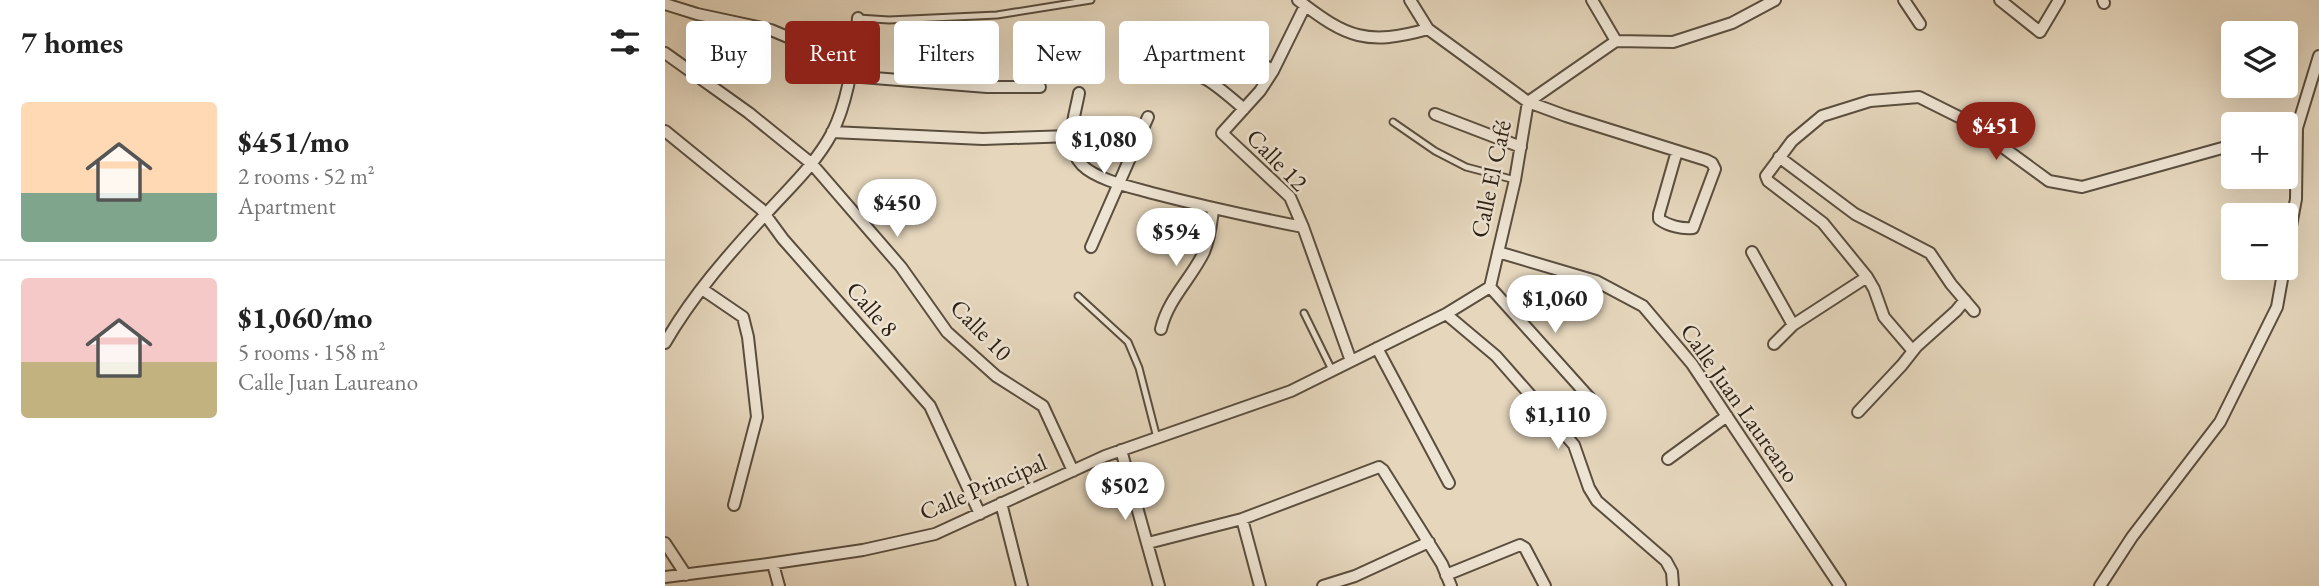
<!DOCTYPE html>
<html lang="en">
<head>
<meta charset="utf-8">
<style>
  body { margin:0; font-family:"EB Garamond",serif; background:#f2f2f2; color:#222; height:100vh; display:flex; flex-direction:column; font-size:26px; white-space:nowrap }
  * { box-sizing:border-box; margin:0 }
  p { font-size:23px; color:#767676 }
  .icon { flex:none; width:38px; height:38px; fill:none; stroke:currentColor; stroke-width:2; stroke-linecap:round; stroke-linejoin:round }
  .map { position:relative; flex:1; overflow:hidden }
  .sheet { display:flex; flex-direction:column; background:#fff; width:665px }
  .sheet>* { flex:none }
  .hud { position:absolute; left:21px; top:21px; width:665px; height:63px; display:flex; gap:14px }
  .buttons { position:absolute; left:1556px; top:21px; display:grid; gap:14px }
  .buttons a { display:grid; place-items:center; width:77px; height:77px; border-radius:7px; background:#fff; box-shadow:0 7px 28px #0002; font-size:35px }
  .price { position:absolute; translate:-50% -60px; padding:0 16px; border-radius:24px; background:#fff; color:#222; font-size:23px; line-height:46px; filter:drop-shadow(0 2px 4px #0008) }
  .price::after { content:''; position:absolute; left:50%; top:42px; width:21px; height:16px; margin-left:-10px; background:inherit; clip-path:polygon(0 0,100% 0,50% 100%) }
  .price.selected { background:#8f2418; color:#fff }
  ul { padding:0; list-style:none }
  li { display:flex; align-items:center; gap:21px; height:175px; padding:0 21px }
  li+li { border-top:2px solid #e0e0e0 }
  li span { display:grid; place-items:center; flex:none; width:196px; height:140px; border-radius:7px; color:#555 }
  li>.icon { margin-inline-start:auto }
  span .icon { width:84px; height:84px; fill:#fffc; stroke-width:1 }
  li b { font-size:30px }
  h2 { display:flex; justify-content:space-between; align-items:center; height:84px; padding:0 21px; font-size:30px }
  .chip { padding:0 24px; border-radius:7px; background:#fff; box-shadow:0 7px 28px #0002; font-size:24px; line-height:63px }
  .chip.selected { background:#8f2418; color:#fff }
  main { display:flex; flex:1; min-height:0 }
  .map>svg:first-child { display:block }
  .lines { fill:none; stroke-linecap:round; stroke-linejoin:round }
  .lane-casing { stroke:#5a4e3e; stroke-width:9 }
  .street-casing { stroke:#5a4e3e; stroke-width:14 }
  .lane { stroke:#eee4d3; stroke-width:5 }
  .street { stroke:#eee4d3; stroke-width:10 }
  .labels { text-anchor:middle; stroke-width:5; stroke-linejoin:round; paint-order:stroke }
  .street-label { font-size:24px; fill:#2c2014; stroke:#eee4d3 }
</style>
</head>
<body>
<main>
<section class="sheet">
<h2>7 homes<svg class="icon" aria-label="filters" viewBox="0 0 24 24"><path d="M4 7h16M4 17h16"/><circle cx="9" cy="7" r="2"/><circle cx="15" cy="17" r="2"/></svg></h2>
<ul>
<li><span style="background:linear-gradient(#ffd9b3 65%,#7fa58c 0)"><svg class="icon" aria-label="home" viewBox="0 0 24 24"><path d="M3 11l9-7 9 7M6 9v11h12V9"/></svg></span><div><b>$451/mo</b><p>2 rooms · 52 m²</p><p>Apartment</p></div></li>
<li><span style="background:linear-gradient(#f6c9c9 60%,#c2b280 0)"><svg class="icon" aria-label="home" viewBox="0 0 24 24"><path d="M3 11l9-7 9 7M6 9v11h12V9"/></svg></span><div><b>$1,060/mo</b><p>5 rooms · 158 m²</p><p>Calle Juan Laureano</p></div></li>
</ul>
</section>
<div class="map">
<svg width="1654" height="586" viewBox="0 0 1654 586">
  <rect width="100%" height="100%" fill="#e5d6bc"/>
  <filter id="stains"><feTurbulence type="fractalNoise" baseFrequency=".00286" numOctaves="4"/><feColorMatrix values="0 0 0 0 .2 0 0 0 0 .09 0 0 0 0 .02 0 0 0 .5 -.17"/></filter>
  <radialGradient id="worn" r=".72"><stop offset=".6" stop-color="#630" stop-opacity="0"/><stop offset="1" stop-color="#630" stop-opacity=".3"/></radialGradient>
  <g class="lines">
    <defs>
      <path id="lane" d="M 193,18 L 224,20 L 332,15 L 426,0
        M 728,122 L 770,151 L 801,167 L 850,180
        M 413,296 L 463,342 L 474,368 L 492,438
        M 639,313 L 667,370"/>
      <path id="street" d="M 633,0 C 682,38 702,46 763,29
        M 745,0 L 763,29 L 863,102 L 901,116 L 1041,160 L 1047,163 L 1050,169 L 1028,228 C 1017,229 1003,226 994,219 L 994,214 L 1012,151
        M 927,0 L 951,41
        M 1239,0 L 1255,24
        M 1335,0 L 1375,32 L 1394,0
        M 1438,0 L 1439,3
        M 0,4 L 32,14 L 106,30 L 175,59 L 187,61
        M 640,6 L 608,71 L 595,91 L 557,133 L 625,197 L 638,227 L 686,361
        M 562,39 L 608,71
        M 0,53 L 84,113 L 147,164 L 236,267 L 282,332 L 331,376 L 378,406 L 408,471
        M 496,64 C 538,73 547,81 579,109
        M 184,76 L 322,87 L 375,87
        M 414,93 C 410,116 398,145 417,165 C 432,180 466,187 487,193 C 537,206 587,217 638,227
        M 770,114 L 856,147
        M 0,131 L 96,209 L 118,239 L 265,406 L 315,514
        M 167,132 L 318,139 L 406,136
        M 1114,157 L 1190,214 L 1265,253 L 1286,284 L 1309,311
        M 426,247 L 483,117
        M 833,252 L 931,281 L 978,306 L 1027,364 L 1175,586
        M 1087,252 L 1128,325
        M 1620,258 L 1631,199 L 1632,128 L 1654,56
        M 825,287 L 850,180 L 863,102 L 951,41 L 1008,42 L 1067,23 L 1110,0
        M 825,287 L 931,405
        M 37,289 L 78,317 L 83,337 L 92,417 L 69,505
        M 781,314 L 831,356 L 909,445 L 924,488 L 932,501 L 1001,561 L 1007,572 L 1008,586
        M 496,329 C 503,299 526,279 539,252 C 545,238 546,225 548,210
        M 0,343 C 27,296 63,255 99,216 C 123,189 150,165 167,133 C 183,102 190,52 193,18
        M 1109,344 L 1128,325 L 1202,277
        M 712,348 L 784,483
        M 1248,351 L 1219,317 L 1209,289 L 1202,277 L 1158,223 L 1103,181 L 1101,176 L 1127,141 L 1157,116 L 1205,101 L 1254,97 L 1302,121 L 1384,181 L 1417,187 L 1568,145
        M 1193,412 L 1237,365 L 1252,346 L 1291,311 L 1300,300
        M 456,450 L 494,586
        M 1003,459 L 1062,416
        M 336,503 L 357,586
        M 577,519 L 595,586
        M 0,543 L 21,575
        M 483,543 L 577,519 L 714,467 L 718,470 L 777,564 L 786,586
        M 108,564 L 114,586
        M 781,575 L 855,545 L 860,548 L 880,586
        M 0,577 L 103,564 L 198,550 L 270,534 L 440,456 L 626,391 L 781,314 L 825,287
        M 658,586 L 690,576 L 764,542
        M 1435,586 L 1467,537 L 1555,422 L 1612,307 L 1619,268"/>
    </defs>
    <use href="#lane" class="lane-casing"/>
    <use href="#street" class="street-casing"/>
    <use href="#lane" class="lane"/>
    <use href="#street" class="street"/>
  </g>
  <g class="labels">
    <g class="street-label">
      <text transform="translate(612 160) rotate(46)" y="8">Calle 12</text>
      <text transform="translate(826 179) rotate(-78)" y="8">Calle El Café</text>
      <text transform="translate(207 309) rotate(49)" y="8">Calle 8</text>
      <text transform="translate(316 330) rotate(45)" y="8">Calle 10</text>
      <text transform="translate(1075 403) rotate(55)" y="8">Calle Juan Laureano</text>
      <text transform="translate(318 487) rotate(-23)" y="8">Calle Principal</text>
    </g>
  </g>
  <rect width="100%" height="100%" filter="url(#stains)"/>
  <rect width="100%" height="100%" fill="url(#worn)"/>
</svg>
<div class="buttons">
<a><svg class="icon" aria-label="layers" viewBox="0 0 24 24"><path d="M12 4l9 5-9 5-9-5zM3 14l9 5 9-5"/></svg></a>
<a>+</a>
<a>−</a>
</div>
<b class="price selected" style="left:1331px;top:162px">$451</b>
<b class="price" style="left:439px;top:176px">$1,080</b>
<b class="price" style="left:232px;top:239px">$450</b>
<b class="price" style="left:511px;top:268px">$594</b>
<b class="price" style="left:890px;top:335px">$1,060</b>
<b class="price" style="left:893px;top:451px">$1,110</b>
<b class="price" style="left:460px;top:522px">$502</b>
<div class="hud">
<a class="chip">Buy</a>
<a class="chip selected">Rent</a>
<a class="chip">Filters</a>
<a class="chip">New</a>
<a class="chip">Apartment</a>
</div>
</div>
</main>
</body>
</html>
